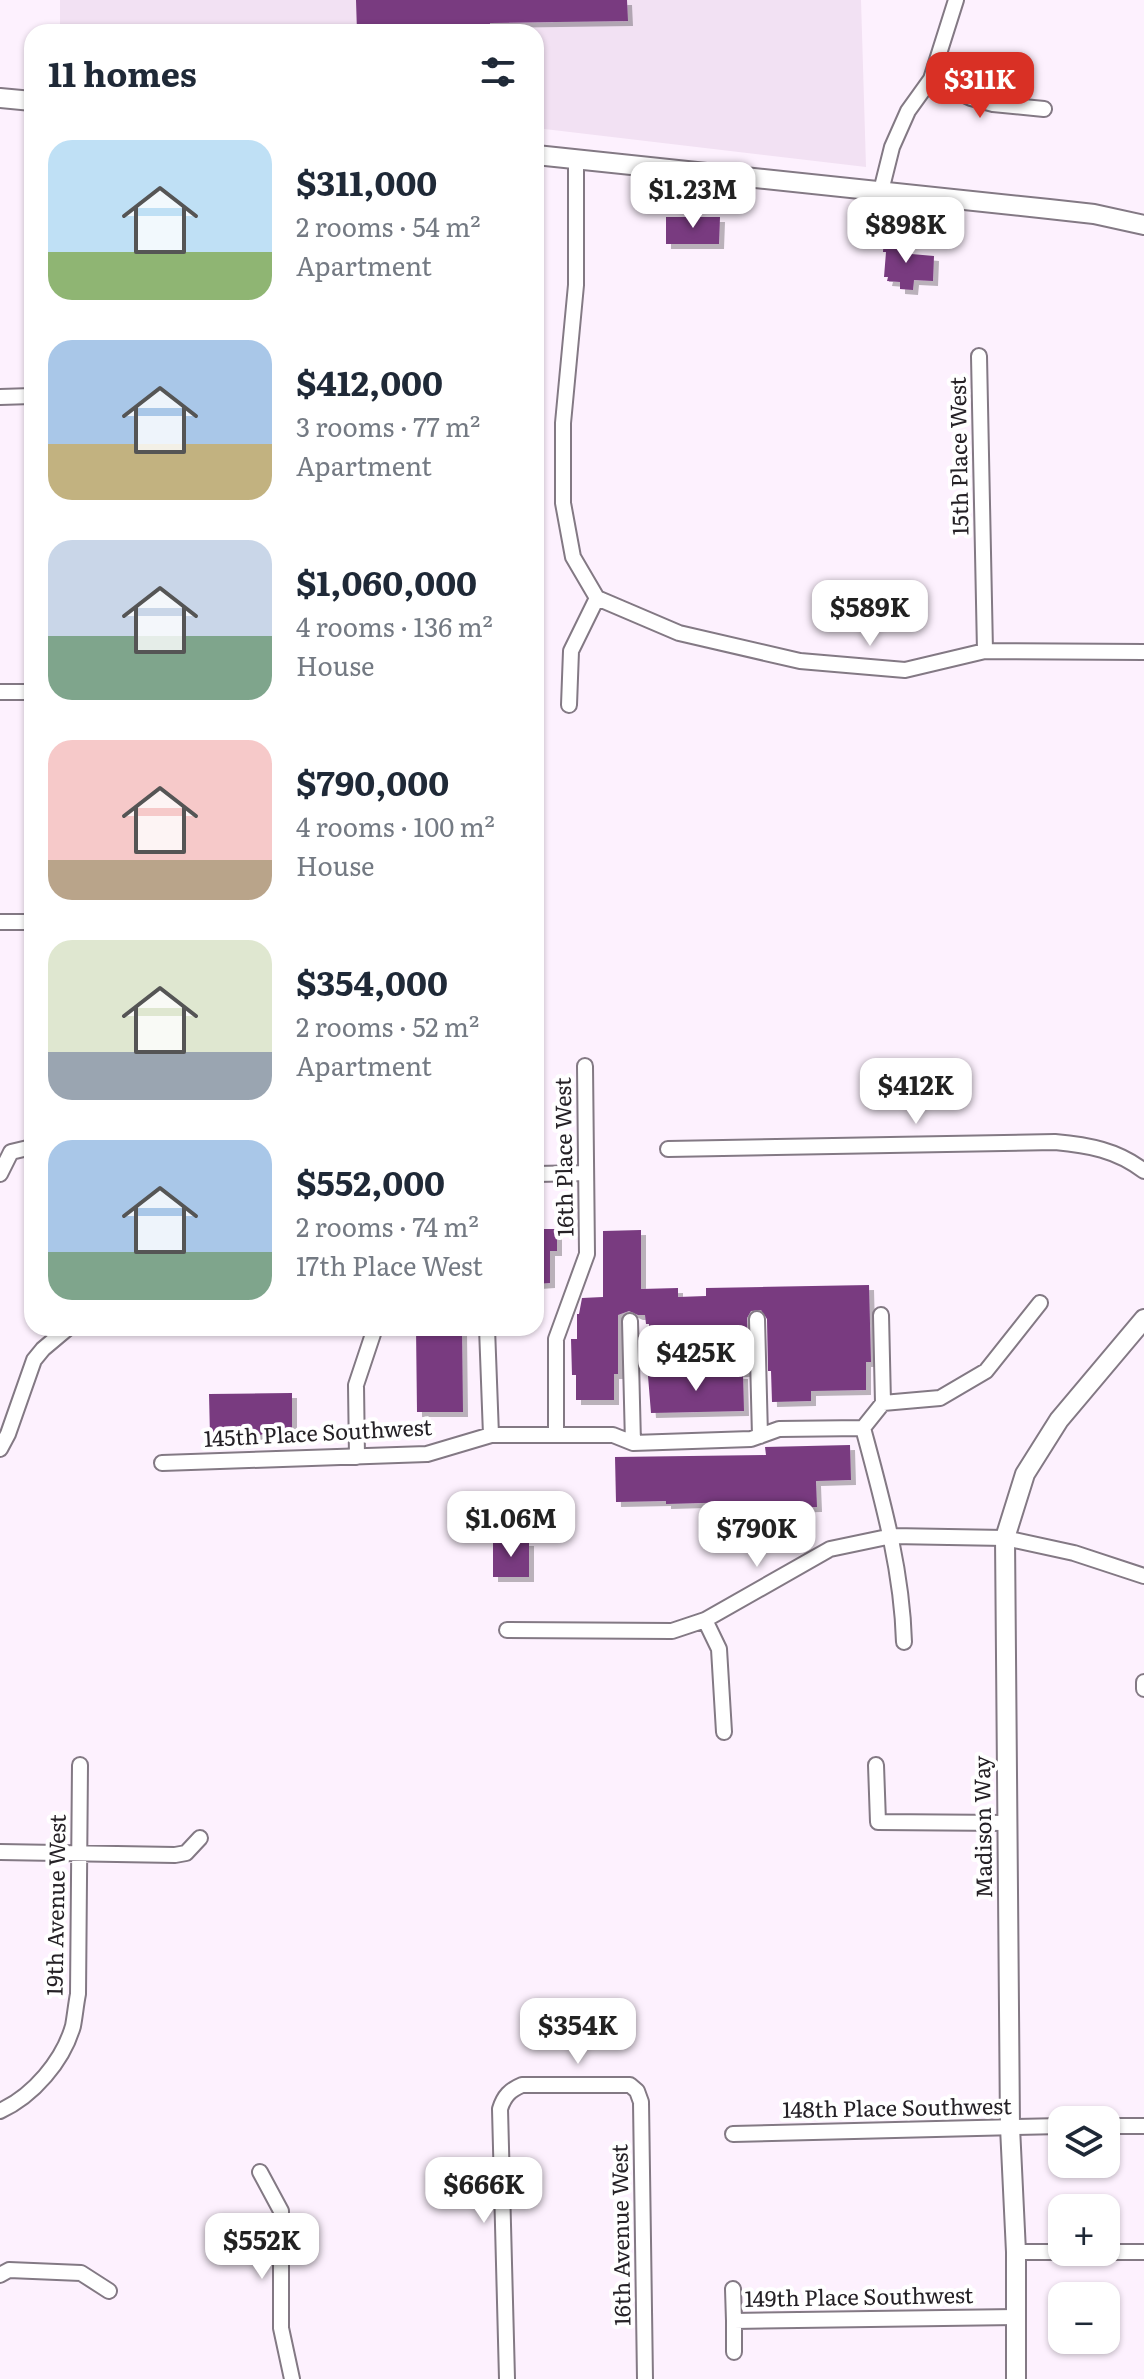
<!DOCTYPE html>
<html lang="en">
<head>
<meta charset="utf-8">
<style>
  body { margin:0; font-family:Literata,serif; background:#f6f6f7; color:#1f2937; height:100vh; display:flex; flex-direction:column; font-size:30px; white-space:nowrap }
  * { box-sizing:border-box; margin:0 }
  p { font-size:26px; color:#747a83 }
  .icon { flex:none; width:44px; height:44px; fill:none; stroke:currentColor; stroke-width:2; stroke-linecap:round; stroke-linejoin:round }
  .map { position:relative; flex:1; overflow:hidden }
  .sheet { position:absolute; left:24px; top:24px; width:520px; height:1312px; display:flex; flex-direction:column; background:#fff; border-radius:24px; box-shadow:0 2px 6px #0004 }
  .sheet>* { flex:none }
  .fabs { position:absolute; left:1048px; top:2106px; display:grid; gap:16px }
  .fabs a { display:grid; place-items:center; width:72px; height:72px; border-radius:16px; background:#fff; box-shadow:0 2px 6px #0004; font-size:40px }
  .price { position:absolute; translate:-50% -68px; padding:0 18px; border-radius:16px; background:#fff; color:#222; font-size:26px; line-height:52px; filter:drop-shadow(0 2px 4px #0008) }
  .price::after { content:''; position:absolute; left:50%; top:48px; width:24px; height:18px; margin-left:-12px; background:inherit; clip-path:polygon(0 0,100% 0,50% 100%) }
  .price.on { background:#d93025; color:#fff }
  ul { padding:0; list-style:none }
  li { display:flex; align-items:center; gap:24px; height:200px; padding:0 24px }
  li span { display:grid; place-items:center; flex:none; width:224px; height:160px; border-radius:24px; color:#555 }
  li>.icon { margin-inline-start:auto }
  span .icon { width:96px; height:96px; fill:#fffc; stroke-width:1 }
  li b { font-size:34px }
  h2 { display:flex; justify-content:space-between; align-items:center; height:96px; padding:0 24px; font-size:34px }
  .map>svg:first-child { display:block }
  .built { fill:#f2e1f3 }
  .building { fill:#793b80; filter:url(#shadow) }
  .lines { fill:none; stroke-linecap:round; stroke-linejoin:round }
  .minor-casing { stroke:#837984; stroke-width:18 }
  .tertiary-casing { stroke:#837984; stroke-width:22 }
  .minor { stroke:#fff; stroke-width:14 }
  .tertiary { stroke:#fff; stroke-width:18 }
  .labels { text-anchor:middle; stroke-width:8; stroke-linejoin:round; paint-order:stroke }
  .street-label { font-size:22px; fill:#252126; stroke:#fff }
</style>
</head>
<body>
<div class="map">
<svg width="1144" height="2379" viewBox="0 0 1144 2379">
  <defs>
    <filter id="shadow"><feDropShadow dx="5" dy="5" stdDeviation="0" flood-color="#0004"/></filter>
  </defs>
  <rect width="100%" height="100%" fill="#fdf1fe"/>
  <path class="built" d="M 60,0 L 861,0 L 866,167 L 536,128 L 536,32 L 60,32 Z"/>
  <path class="building" d="M 356,0 L 627,0 L 628,21 L 490,23 L 490,32 L 357,32 Z
    M 666,217 L 720,217 L 719,244 L 666,244 Z
    M 884,236 L 901,238 L 900,253 L 934,256 L 933,281 L 914,280 L 913,290 L 900,289 L 900,282 L 887,281 L 888,277 L 884,277 L 886,252 L 883,252 Z
    M 536,1229 L 557,1229 L 557,1251 L 550,1251 L 550,1283 L 536,1284 Z
    M 641,1230 L 641,1289 L 678,1288 L 678,1297 L 706,1296 L 706,1288 L 869,1285 L 871,1362 L 866,1362 L 866,1390 L 811,1391 L 811,1401 L 772,1402 L 771,1371 L 768,1371 L 767,1319 L 761,1310 L 751,1311 L 747,1318 L 748,1372 L 732,1372 L 732,1349 L 649,1349 L 649,1324 L 646,1324 L 645,1315 L 638,1315 L 629,1311 L 618,1315 L 618,1374 L 614,1374 L 614,1400 L 576,1400 L 576,1375 L 572,1375 L 571,1339 L 577,1339 L 577,1314 L 579,1314 L 582,1298 L 603,1297 L 603,1231 Z
    M 416,1328 L 462,1328 L 463,1412 L 417,1412 Z
    M 743,1374 L 744,1411 L 651,1413 L 648,1376 Z
    M 292,1393 L 292,1434 L 210,1436 L 209,1394 Z
    M 850,1445 L 851,1480 L 816,1481 L 817,1507 L 777,1508 L 777,1501 L 666,1504 L 666,1501 L 616,1502 L 615,1457 L 766,1455 L 765,1447 Z
    M 493,1541 L 529,1541 L 529,1577 L 493,1577 Z"/>
  <g class="lines">
    <defs>
      <path id="minor" d="M 931,79 L 971,98 L 993,104 L 1044,109
        M 576,160 L 576,285 L 563,423 L 563,503 L 573,557 L 597,598
        M 881,191 L 892,147 L 908,111 L 931,79 L 956,0
        M 979,356 L 985,651
        M 0,397 L 32,396
        M 597,598 L 679,633 L 800,661 L 905,670 L 985,651 L 1144,652
        M 0,692 L 32,692
        M 569,705 L 571,651 L 597,598
        M 0,922 L 32,922
        M 668,1149 L 1055,1142 C 1088,1145 1117,1150 1144,1171
        M 0,1174 L 11,1152 L 32,1147
        M 536,1174 L 586,1173
        M 881,1315 L 883,1403
        M 757,1319 L 760,1436
        M 630,1321 L 633,1443
        M 487,1328 L 491,1435
        M 863,1428 C 882,1499 902,1569 904,1642
        M 556,1435 L 556,1339 L 587,1254 L 585,1066
        M 0,1449 L 8,1434 L 34,1360 L 43,1349 L 68,1328
        M 357,1457 L 356,1385 L 375,1328
        M 162,1463 L 427,1454 L 491,1435 L 613,1435 L 633,1443 L 751,1439 L 779,1429 L 863,1428 L 883,1403 L 940,1398 L 986,1371 L 1040,1303
        M 705,1620 L 719,1649 L 724,1732
        M 507,1630 L 672,1631 L 705,1620 L 830,1549 L 892,1536 L 1005,1538 L 1074,1553 L 1144,1576
        M 1144,1689 L 1144,1682
        M 876,1765 L 878,1822 L 1007,1823
        M 0,1852 L 175,1855 L 186,1853 L 200,1838
        M 0,2111 C 33,2096 63,2061 73,2026 C 75,2015 76,2004 78,1994 L 80,1765
        M 1106,2126 L 1144,2126
        M 733,2134 L 1062,2126
        M 260,2172 L 281,2211 L 281,2328 L 292,2379
        M 1016,2252 L 1062,2252
        M 1106,2252 L 1144,2252
        M 0,2275 L 9,2270 L 81,2273 L 109,2291
        M 733,2289 L 734,2321 L 1016,2317
        M 734,2321 L 734,2352
        M 507,2379 L 500,2109 C 504,2096 510,2090 522,2085 L 630,2085 L 637,2091 L 641,2102 L 645,2379"/>
      <path id="tertiary" d="M 0,98 L 32,101
        M 536,155 L 1049,209 L 1094,214 L 1144,225
        M 1016,2379 L 1016,2252 L 1010,2127 L 1005,1538 L 1025,1474 L 1059,1420 L 1144,1319"/>
    </defs>
    <use href="#minor" class="minor-casing"/>
    <use href="#tertiary" class="tertiary-casing"/>
    <use href="#minor" class="minor"/>
    <use href="#tertiary" class="tertiary"/>
  </g>
  <g class="labels">
    <g class="street-label">
      <text transform="translate(959 456) rotate(-91)" y="8">15th Place West</text>
      <text transform="translate(564 1157) rotate(-91)" y="8">16th Place West</text>
      <text transform="translate(318 1433) rotate(-3)" y="8">145th Place Southwest</text>
      <text transform="translate(983 1827) rotate(-91)" y="8">Madison Way</text>
      <text transform="translate(56 1905) rotate(-89)" y="8">19th Avenue West</text>
      <text transform="translate(897 2108) rotate(-1)" y="8">148th Place Southwest</text>
      <text transform="translate(621 2235) rotate(-91)" y="8">16th Avenue West</text>
      <text transform="translate(859 2297) rotate(-1)" y="8">149th Place Southwest</text>
    </g>
  </g>
</svg>
<div class="fabs">
<a><svg class="icon" aria-label="layers" viewBox="0 0 24 24"><path d="M12 4l9 5-9 5-9-5zM3 14l9 5 9-5"/></svg></a>
<a>+</a>
<a>−</a>
</div>
<b class="price on" style="left:980px;top:120px">$311K</b>
<b class="price" style="left:693px;top:230px">$1.23M</b>
<b class="price" style="left:906px;top:265px">$898K</b>
<b class="price" style="left:870px;top:648px">$589K</b>
<b class="price" style="left:916px;top:1126px">$412K</b>
<b class="price" style="left:696px;top:1393px">$425K</b>
<b class="price" style="left:511px;top:1559px">$1.06M</b>
<b class="price" style="left:757px;top:1569px">$790K</b>
<b class="price" style="left:578px;top:2066px">$354K</b>
<b class="price" style="left:484px;top:2225px">$666K</b>
<b class="price" style="left:262px;top:2281px">$552K</b>
<section class="sheet">
<h2>11 homes<svg class="icon" aria-label="filters" viewBox="0 0 24 24"><path d="M4 7h16M4 17h16"/><circle cx="9" cy="7" r="2"/><circle cx="15" cy="17" r="2"/></svg></h2>
<ul>
<li><span style="background:linear-gradient(#bfe0f5 70%,#8fb573 0)"><svg class="icon" aria-label="home" viewBox="0 0 24 24"><path d="M3 11l9-7 9 7M6 9v11h12V9"/></svg></span><div><b>$311,000</b><p>2 rooms · 54 m²</p><p>Apartment</p></div></li>
<li><span style="background:linear-gradient(#a9c7e8 65%,#c2b280 0)"><svg class="icon" aria-label="home" viewBox="0 0 24 24"><path d="M3 11l9-7 9 7M6 9v11h12V9"/></svg></span><div><b>$412,000</b><p>3 rooms · 77 m²</p><p>Apartment</p></div></li>
<li><span style="background:linear-gradient(#c9d6e8 60%,#7fa58c 0)"><svg class="icon" aria-label="home" viewBox="0 0 24 24"><path d="M3 11l9-7 9 7M6 9v11h12V9"/></svg></span><div><b>$1,060,000</b><p>4 rooms · 136 m²</p><p>House</p></div></li>
<li><span style="background:linear-gradient(#f6c9c9 75%,#b9a48a 0)"><svg class="icon" aria-label="home" viewBox="0 0 24 24"><path d="M3 11l9-7 9 7M6 9v11h12V9"/></svg></span><div><b>$790,000</b><p>4 rooms · 100 m²</p><p>House</p></div></li>
<li><span style="background:linear-gradient(#dfe7d0 70%,#9aa5b1 0)"><svg class="icon" aria-label="home" viewBox="0 0 24 24"><path d="M3 11l9-7 9 7M6 9v11h12V9"/></svg></span><div><b>$354,000</b><p>2 rooms · 52 m²</p><p>Apartment</p></div></li>
<li><span style="background:linear-gradient(#a9c7e8 70%,#7fa58c 0)"><svg class="icon" aria-label="home" viewBox="0 0 24 24"><path d="M3 11l9-7 9 7M6 9v11h12V9"/></svg></span><div><b>$552,000</b><p>2 rooms · 74 m²</p><p>17th Place West</p></div></li>
</ul>
</section>
</div>
</body>
</html>
